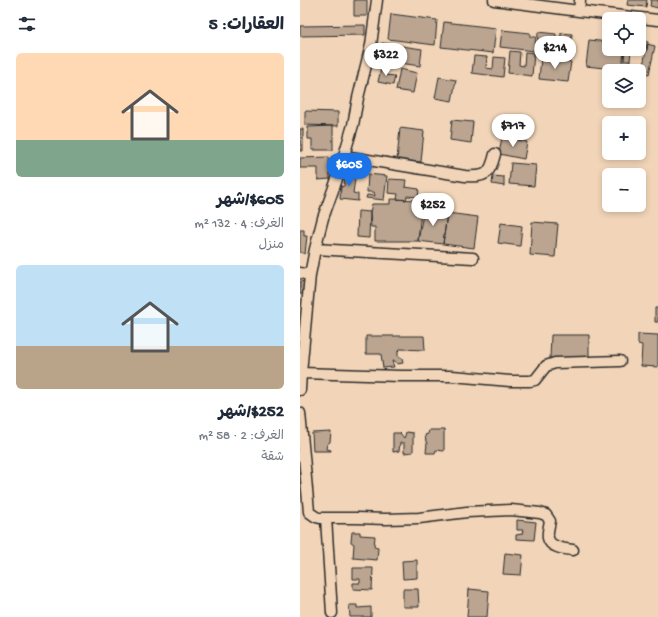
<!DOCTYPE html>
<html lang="ar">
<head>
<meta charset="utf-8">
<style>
  body { margin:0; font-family:"Gochi Hand","Playpen Sans Arabic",sans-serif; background:#f6f6f7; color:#1f2937; direction:rtl; height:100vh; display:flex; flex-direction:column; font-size:15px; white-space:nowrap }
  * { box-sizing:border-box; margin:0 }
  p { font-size:13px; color:#747a83 }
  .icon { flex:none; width:22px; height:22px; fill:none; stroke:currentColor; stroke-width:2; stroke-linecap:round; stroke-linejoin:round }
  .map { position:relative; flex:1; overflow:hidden; direction:ltr }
  .details { display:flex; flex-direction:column; background:#fff; width:300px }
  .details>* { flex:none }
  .fabs { position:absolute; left:302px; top:12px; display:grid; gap:8px }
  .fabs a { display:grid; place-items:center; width:44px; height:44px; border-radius:6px; background:#fff; box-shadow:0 2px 6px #0003; font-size:20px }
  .price { position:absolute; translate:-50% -34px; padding:0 9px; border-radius:14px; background:#fff; color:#222; font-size:13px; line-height:26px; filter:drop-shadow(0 1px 2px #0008) }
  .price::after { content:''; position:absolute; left:50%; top:24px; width:12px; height:9px; margin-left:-6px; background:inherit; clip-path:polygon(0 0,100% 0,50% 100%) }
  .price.active { background:#1a73e8; color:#fff }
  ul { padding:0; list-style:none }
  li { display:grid; align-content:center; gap:8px; height:212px; padding:0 16px }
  li span { display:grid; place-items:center; height:124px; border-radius:6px; color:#555 }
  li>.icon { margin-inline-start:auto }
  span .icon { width:72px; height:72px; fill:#fffc; stroke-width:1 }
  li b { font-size:17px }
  h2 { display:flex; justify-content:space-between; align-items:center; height:48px; padding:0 16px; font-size:17px }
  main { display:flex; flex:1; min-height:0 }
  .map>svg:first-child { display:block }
  .building { fill:#bba591; stroke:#2b2b2b }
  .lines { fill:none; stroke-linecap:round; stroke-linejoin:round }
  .minor-casing { stroke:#2b2b2b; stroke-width:13 }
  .minor { stroke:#f2d5b8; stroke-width:10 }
</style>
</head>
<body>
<main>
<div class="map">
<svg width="358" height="617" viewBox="0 0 358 617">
  <rect width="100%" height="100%" fill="#f2d5b8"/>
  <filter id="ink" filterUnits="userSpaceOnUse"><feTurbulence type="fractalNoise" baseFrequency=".025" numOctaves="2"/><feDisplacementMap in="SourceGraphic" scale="8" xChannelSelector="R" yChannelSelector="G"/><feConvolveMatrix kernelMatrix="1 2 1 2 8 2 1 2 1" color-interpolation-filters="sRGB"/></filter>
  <g filter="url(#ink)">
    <path class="building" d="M 54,0 L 67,0 L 67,16 L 54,16 Z
      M 328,0 L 347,0 L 346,7 L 327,5 Z
      M 351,0 L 358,0 L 358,8 L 350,6 Z
      M 91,14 L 137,20 L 135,45 L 88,39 Z
      M 144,22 L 196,28 L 193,53 L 141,47 Z
      M 65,25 L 65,35 L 0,36 L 0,26 Z
      M 202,30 L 230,33 L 230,37 L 236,37 L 234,51 L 200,47 Z
      M 238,32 L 256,34 L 255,49 L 260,49 L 261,33 L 272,34 L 270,59 L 237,56 Z
      M 289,40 L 309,42 L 309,49 L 324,49 L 322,70 L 286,66 Z
      M 342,41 L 348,42 L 347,52 L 341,51 Z
      M 82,43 L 122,49 L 120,66 L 80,60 Z
      M 347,44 L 355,46 L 349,74 L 342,72 Z
      M 325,49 L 331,49 L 330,61 L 324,61 Z
      M 210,51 L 220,52 L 219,65 L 224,66 L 225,52 L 234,53 L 232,76 L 208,73 Z
      M 174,56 L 187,57 L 186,68 L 193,69 L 194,57 L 205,58 L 203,77 L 172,73 Z
      M 241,58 L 271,62 L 268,82 L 239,79 Z
      M 82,64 L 87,65 L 85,75 L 95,76 L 93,85 L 78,82 Z
      M 100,69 L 117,73 L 113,93 L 96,90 Z
      M 139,77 L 156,80 L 152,101 L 135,98 Z
      M 5,111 L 38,112 L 38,126 L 5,125 Z
      M 152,120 L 173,122 L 171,143 L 150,140 Z
      M 33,126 L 33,150 L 12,150 L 12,139 L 8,139 L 8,127 Z
      M 100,128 L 124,131 L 121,162 L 97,160 Z
      M 0,129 L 3,129 L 3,151 L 0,151 Z
      M 202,137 L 227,142 L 224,159 L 199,154 Z
      M 29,157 L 30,179 L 18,180 L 18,168 L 0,168 L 0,158 Z
      M 211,163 L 236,165 L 234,186 L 209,184 Z
      M 46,170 L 56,172 L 53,193 L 58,194 L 58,201 L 40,199 L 41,187 L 44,186 Z
      M 68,174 L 87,176 L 84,200 L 66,198 L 67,195 L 75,196 L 74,192 L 67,192 Z
      M 193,176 L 204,177 L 204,186 L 192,184 Z
      M 89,179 L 106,180 L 105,187 L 119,189 L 118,197 L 107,196 L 106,200 L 97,199 L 98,194 L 88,193 Z
      M 90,199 L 122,200 L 118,241 L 75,241 L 75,227 L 71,227 L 70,212 L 72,204 L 90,204 Z
      M 124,209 L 147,213 L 143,244 L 118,241 Z
      M 58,211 L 70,212 L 69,238 L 57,237 Z
      M 147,213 L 178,217 L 174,248 L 143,244 Z
      M 232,222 L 258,224 L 255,257 L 230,255 Z
      M 201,223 L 222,226 L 220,246 L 198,243 Z
      M 0,230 L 4,230 L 4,236 L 7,236 L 5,254 L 0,252 Z
      M 0,281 L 5,282 L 3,294 L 0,294 Z
      M 355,308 L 358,308 L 358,322 L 355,322 Z
      M 338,334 L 358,335 L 358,367 L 341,366 L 342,345 L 338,344 Z
      M 251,335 L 289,335 L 289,360 L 250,359 Z
      M 66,336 L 124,336 L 125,350 L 100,349 L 98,351 L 98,357 L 102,359 L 103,363 L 97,364 L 95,361 L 92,361 L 94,367 L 83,368 L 81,354 L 66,354 Z
      M 129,430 L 144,430 L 144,451 L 136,450 L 135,453 L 126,453 L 127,443 L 126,442 L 125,435 L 128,434 Z
      M 31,432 L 30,442 L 27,444 L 26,449 L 31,450 L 31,451 L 13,451 L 12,433 Z
      M 106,432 L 113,433 L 113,452 L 104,453 L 104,443 L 100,443 L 99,451 L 93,452 L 93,433 L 100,433 L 104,438 L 105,436 Z
      M 217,520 L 236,522 L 234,540 L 216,539 L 216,535 L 222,534 L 223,530 L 217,530 Z
      M 52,532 L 60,532 L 60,535 L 75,536 L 74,547 L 78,548 L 77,560 L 53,558 L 54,544 L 51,542 Z
      M 205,553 L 223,555 L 221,575 L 203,574 Z
      M 117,560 L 117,578 L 103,579 L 102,561 Z
      M 53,568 L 73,568 L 72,590 L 53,589 L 53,583 L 60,583 L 60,579 L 53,579 Z
      M 103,589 L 118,589 L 119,607 L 103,607 Z
      M 169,589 L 189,591 L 187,617 L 167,617 Z
      M 49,605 L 57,605 L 57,608 L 71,607 L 71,617 L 50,617 Z"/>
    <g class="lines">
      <defs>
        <path id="minor" d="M 194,0 L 279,11 L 358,20
          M 279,11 L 280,0
          M 44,156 L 165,176 C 186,177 190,175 195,154
          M 15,249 L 173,258
          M 0,273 L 10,275
          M 1,373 L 100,376 L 152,376 L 210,381 L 230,381 L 235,380 L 246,366 L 255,363 L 320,361
          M 0,390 L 1,373 L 10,275 L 15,249 L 23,218 L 37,179 L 53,125 L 58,98 L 71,45 L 77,0
          M 0,413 L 4,456 L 0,456
          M 4,456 L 9,512 L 16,517 L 20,518 L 57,518 L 86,519 L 119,518 L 167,512 L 211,510 L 240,513 L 246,515 L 250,521 C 249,526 247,533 248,538 C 250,548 265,549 273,550
          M 26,518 L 32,613"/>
      </defs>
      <use href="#minor" class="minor-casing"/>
      <use href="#minor" class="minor"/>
    </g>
  </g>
</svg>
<div class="fabs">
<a><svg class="icon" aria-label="locate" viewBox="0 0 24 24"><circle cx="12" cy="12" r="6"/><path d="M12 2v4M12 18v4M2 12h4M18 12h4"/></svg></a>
<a><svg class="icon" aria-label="layers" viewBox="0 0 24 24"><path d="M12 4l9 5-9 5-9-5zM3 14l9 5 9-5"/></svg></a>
<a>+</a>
<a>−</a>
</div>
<b class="price" style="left:255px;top:70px">$214</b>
<b class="price" style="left:86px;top:77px">$322</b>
<b class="price" style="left:213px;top:148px">$717</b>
<b class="price active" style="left:49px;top:187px">$605</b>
<b class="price" style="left:133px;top:227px">$252</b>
</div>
<section class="details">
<h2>العقارات: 5<svg class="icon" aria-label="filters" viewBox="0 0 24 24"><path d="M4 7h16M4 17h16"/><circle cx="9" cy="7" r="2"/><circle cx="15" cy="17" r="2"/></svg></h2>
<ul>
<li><span style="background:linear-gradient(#ffd9b3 70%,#7fa58c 0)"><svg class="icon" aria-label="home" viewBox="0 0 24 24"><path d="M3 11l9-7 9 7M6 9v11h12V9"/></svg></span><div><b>$605/شهر</b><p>الغرف: 4 · 132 m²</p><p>منزل</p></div></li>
<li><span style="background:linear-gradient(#bfe0f5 65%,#b9a48a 0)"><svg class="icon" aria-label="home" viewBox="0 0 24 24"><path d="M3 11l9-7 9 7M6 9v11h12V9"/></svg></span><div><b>$252/شهر</b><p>الغرف: 2 · 58 m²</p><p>شقة</p></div></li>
</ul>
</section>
</main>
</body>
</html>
